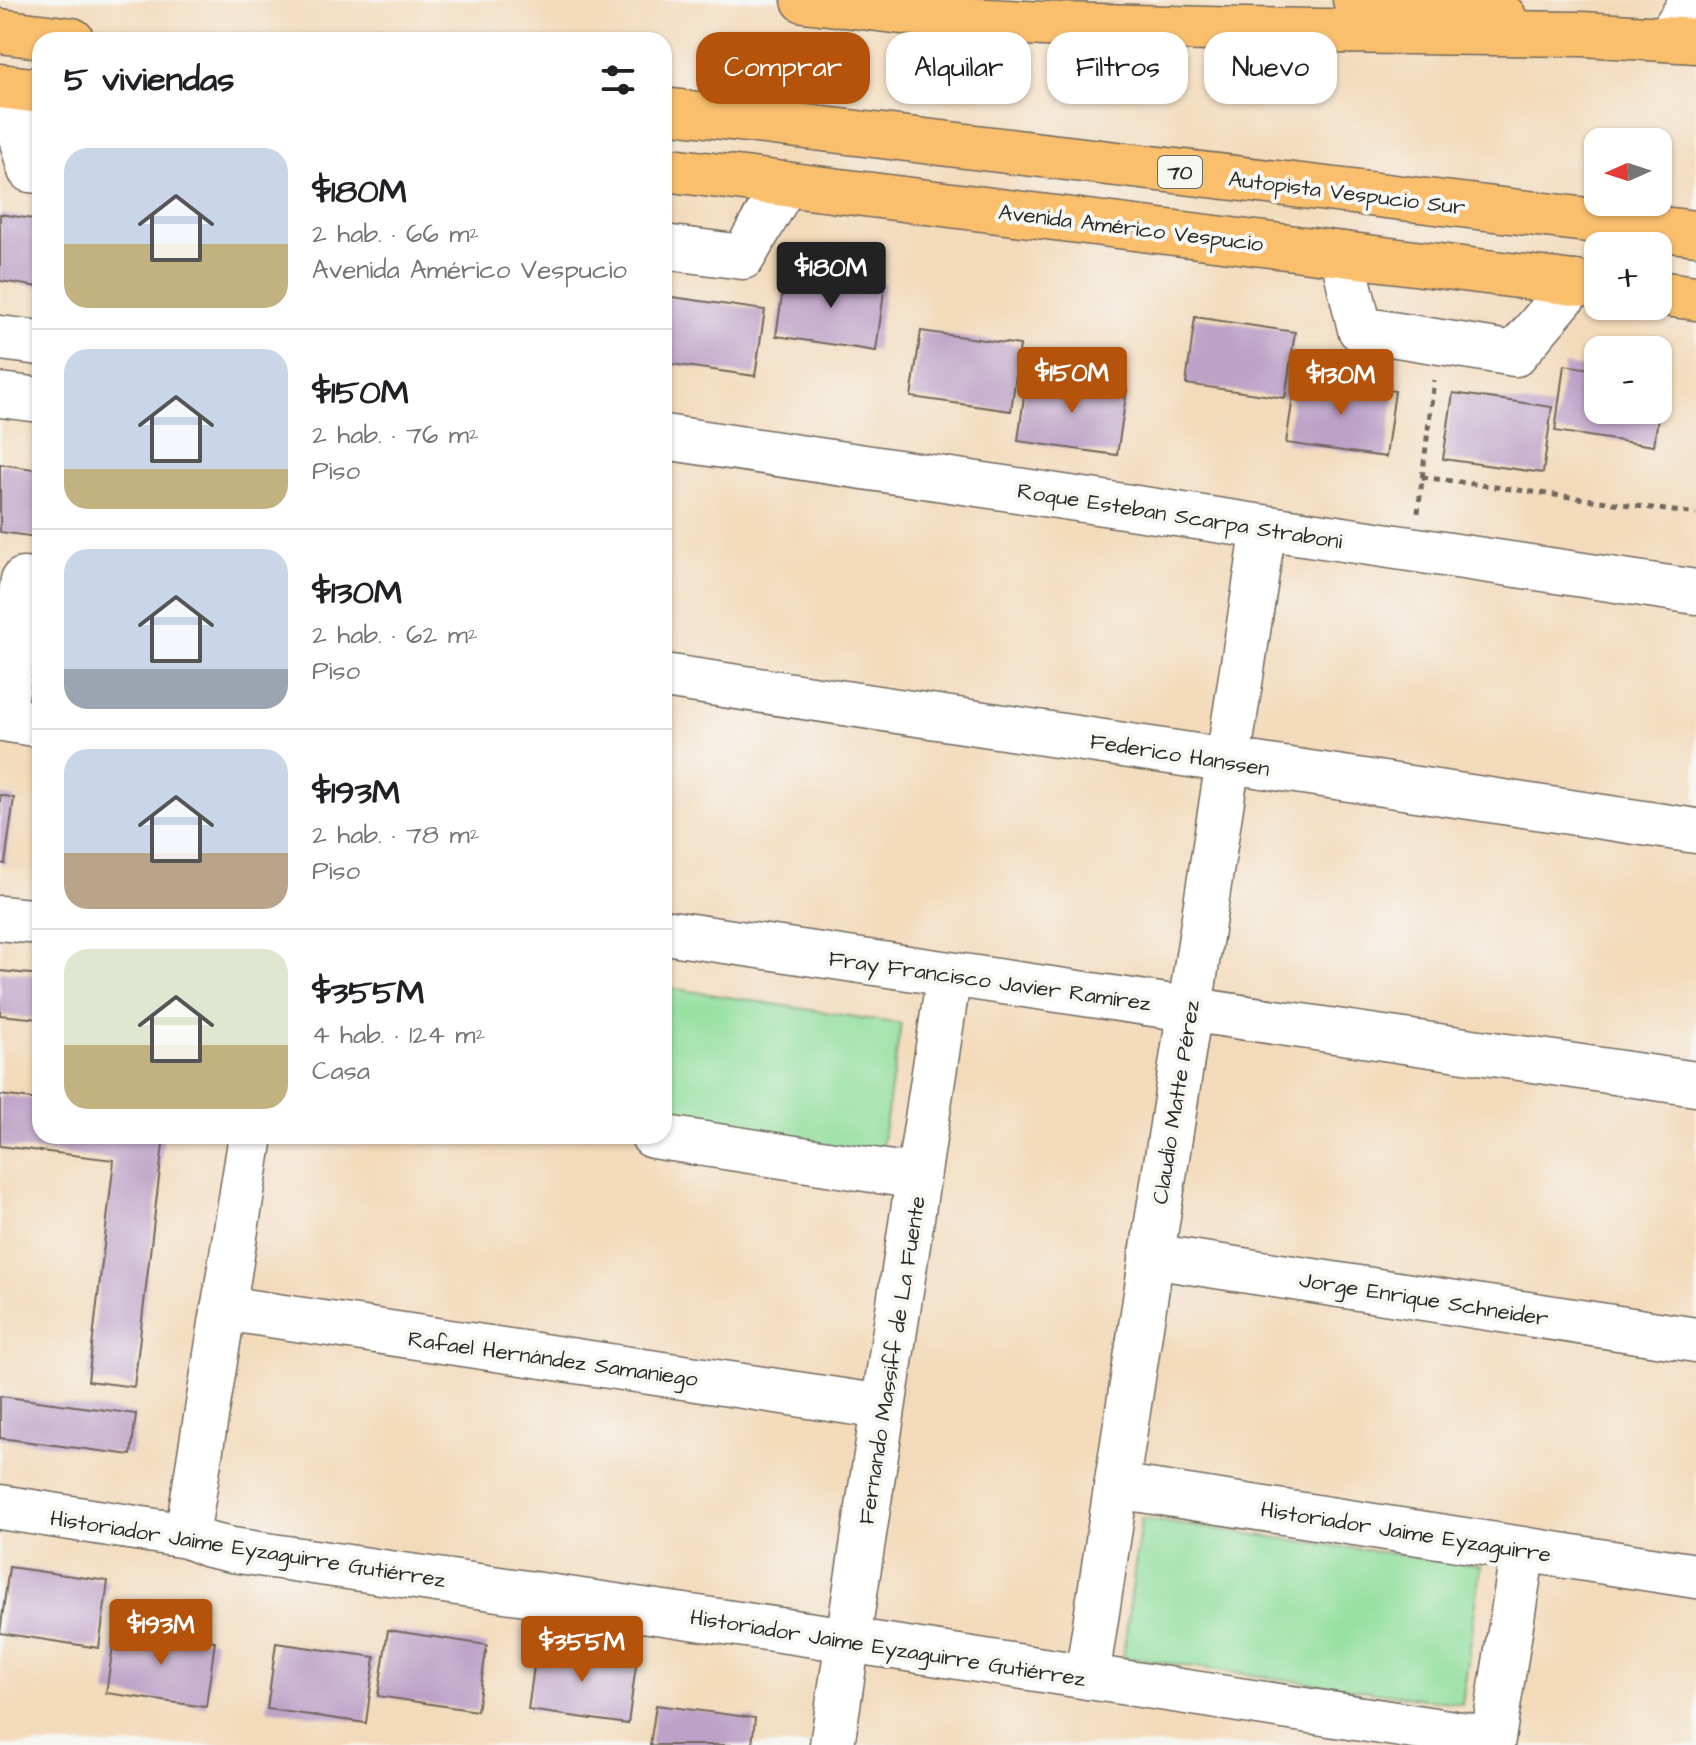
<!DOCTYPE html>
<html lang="es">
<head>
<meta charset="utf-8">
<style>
  body { margin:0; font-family:"Architects Daughter",sans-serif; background:#f6f6f6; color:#202124; height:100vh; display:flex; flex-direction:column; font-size:30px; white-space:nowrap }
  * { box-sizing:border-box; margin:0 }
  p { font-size:26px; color:#757577 }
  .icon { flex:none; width:44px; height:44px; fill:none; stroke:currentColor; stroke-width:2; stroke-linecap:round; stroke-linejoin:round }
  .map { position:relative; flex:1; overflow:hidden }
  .details { position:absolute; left:32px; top:32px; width:640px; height:1112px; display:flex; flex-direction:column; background:#fff; border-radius:24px; box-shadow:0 2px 6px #0004 }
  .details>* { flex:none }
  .hud { position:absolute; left:696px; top:32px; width:760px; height:72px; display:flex; gap:16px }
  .needle { width:52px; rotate:267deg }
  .buttons { position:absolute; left:1584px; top:128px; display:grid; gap:16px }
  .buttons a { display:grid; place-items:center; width:88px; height:88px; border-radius:16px; background:#fff; box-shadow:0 2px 6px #0004; font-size:40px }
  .price { position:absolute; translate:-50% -68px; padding:0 18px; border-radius:8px; background:#b45309; color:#fff; font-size:26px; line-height:52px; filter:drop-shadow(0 2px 4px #0008) }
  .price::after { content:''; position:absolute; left:50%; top:48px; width:24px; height:18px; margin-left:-12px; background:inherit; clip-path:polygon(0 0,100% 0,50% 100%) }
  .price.on { background:#222; color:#fff }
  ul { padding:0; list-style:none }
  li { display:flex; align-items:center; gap:24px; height:200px; padding:0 32px }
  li+li { border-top:2px solid #e0e0e0 }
  li span { display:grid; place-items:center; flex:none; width:224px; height:160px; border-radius:24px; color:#555 }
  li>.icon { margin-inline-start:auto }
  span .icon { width:96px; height:96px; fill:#fffc; stroke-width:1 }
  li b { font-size:34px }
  h2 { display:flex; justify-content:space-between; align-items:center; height:96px; padding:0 32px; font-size:34px }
  .pill { padding:0 28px; border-radius:24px; background:#fff; box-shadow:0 2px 6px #0004; font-size:28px; line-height:72px }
  .pill.on { background:#b45309; color:#fff }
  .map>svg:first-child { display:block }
  .green { fill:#92df9d; stroke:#5e8564; stroke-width:2 }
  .building { fill:#bda1c7 }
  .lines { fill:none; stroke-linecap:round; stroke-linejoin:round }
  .minor-casing { stroke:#71685d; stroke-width:47 }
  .major-casing { stroke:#71685d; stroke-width:47 }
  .highway-casing { stroke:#71685d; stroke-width:47 }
  .path { stroke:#71685d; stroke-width:5; stroke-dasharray:6 6; stroke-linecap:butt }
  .minor { stroke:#fff; stroke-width:44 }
  .major { stroke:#f9bf6d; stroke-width:44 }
  .highway { stroke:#f9bf6d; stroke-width:44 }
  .labels { text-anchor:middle; stroke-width:8; stroke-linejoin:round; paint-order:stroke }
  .shield { fill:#f6f6f2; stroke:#686867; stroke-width:2 }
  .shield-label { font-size:20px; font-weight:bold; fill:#2b2b2b }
  .street-label { font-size:22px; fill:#2b2b2b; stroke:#f6f6f2 }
</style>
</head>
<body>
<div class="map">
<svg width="1696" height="1745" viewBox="0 0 1696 1745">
  <rect width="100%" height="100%" fill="#f6f6f2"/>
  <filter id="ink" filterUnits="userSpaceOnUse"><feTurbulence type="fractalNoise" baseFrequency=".0125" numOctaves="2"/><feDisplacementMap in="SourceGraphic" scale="16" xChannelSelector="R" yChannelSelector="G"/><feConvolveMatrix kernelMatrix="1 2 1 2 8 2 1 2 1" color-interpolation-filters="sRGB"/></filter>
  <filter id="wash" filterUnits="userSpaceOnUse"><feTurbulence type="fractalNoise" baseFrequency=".006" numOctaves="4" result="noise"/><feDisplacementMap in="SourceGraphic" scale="32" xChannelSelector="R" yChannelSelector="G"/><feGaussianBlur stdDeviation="1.8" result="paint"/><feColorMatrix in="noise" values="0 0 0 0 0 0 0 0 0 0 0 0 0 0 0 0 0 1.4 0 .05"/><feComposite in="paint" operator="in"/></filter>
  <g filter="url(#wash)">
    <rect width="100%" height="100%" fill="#f3daba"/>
    <path class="green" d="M 40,587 L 40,721 L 8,716 Z
      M 664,987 L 901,1024 L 880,1158 L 664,1125 Z
      M 1141,1519 L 1481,1566 L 1462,1704 L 1123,1657 Z"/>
    <g id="blocks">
      <path class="building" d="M 0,214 L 40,220 L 40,287 L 0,281 Z
        M 786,270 L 885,284 L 876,351 L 776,336 Z
        M 665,296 L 765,310 L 755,376 L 664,363 Z
        M 1195,317 L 1295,332 L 1285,398 L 1186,384 Z
        M 921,331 L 1020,345 L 1011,411 L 911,397 Z
        M 1564,365 L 1598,370 L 1598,410 L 1659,410 L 1654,446 L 1555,431 Z
        M 1027,374 L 1127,389 L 1117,455 L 1018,441 Z
        M 1296,377 L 1395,391 L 1386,457 L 1286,443 Z
        M 1453,393 L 1552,407 L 1543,473 L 1443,459 Z
        M 0,464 L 40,470 L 40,509 L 36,537 L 0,532 Z
        M 0,795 L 14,798 L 5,864 L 0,863 Z
        M 0,971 L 40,975 L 40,1019 L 0,1015 Z
        M 0,1095 L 40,1100 L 40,1136 L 164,1136 L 134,1387 L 88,1381 L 114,1160 L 0,1146 Z
        M 0,1396 L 136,1414 L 131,1455 L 0,1438 Z
        M 9,1567 L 108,1581 L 99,1648 L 0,1633 Z
        M 116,1626 L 215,1641 L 206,1707 L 106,1693 Z
        M 388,1630 L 487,1645 L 477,1711 L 378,1696 Z
        M 276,1643 L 375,1657 L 366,1723 L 267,1709 Z
        M 537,1644 L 637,1658 L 628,1724 L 528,1710 Z
        M 656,1705 L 755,1718 L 752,1745 L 650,1745 Z"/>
    </g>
  </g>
  <g filter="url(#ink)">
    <use href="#blocks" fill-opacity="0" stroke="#71685d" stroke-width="2"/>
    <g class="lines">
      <defs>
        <path id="minor" d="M 1669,37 L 1693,0
          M 7,87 L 30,170 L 40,171
          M 664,247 L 743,257 L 785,184
          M 1342,254 L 1360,329 L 1515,354 L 1575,283
          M 0,338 L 40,343
          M 0,395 L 40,400
          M 664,437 L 1696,592
          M 40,583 L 23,580 L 3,719 L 40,725
          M 664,676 L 1696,831
          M 0,918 L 40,922
          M 664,932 L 1696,1084
          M 653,1136 L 918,1177
          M 1151,1256 L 1696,1340
          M 223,1308 L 883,1407
          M 1116,1486 L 1696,1576
          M 0,1507 L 187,1536 L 209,1545 L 232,1550 L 848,1640 L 1493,1739
          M 187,1536 L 251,1136
          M 1087,1677 L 1264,527
          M 832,1745 L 949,974
          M 1492,1745 L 1523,1549"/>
        <path id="major" d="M 1355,0 L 1504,17
          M 0,86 L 40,91
          M 664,169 L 1598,286
          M 1658,293 L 1696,298"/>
        <path id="highway" d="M 804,0 L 968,20 L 1063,25 L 1245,30 L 1582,34 L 1696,41
          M 0,31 L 72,40
          M 664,110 L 1696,233"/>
      </defs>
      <use href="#minor" class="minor-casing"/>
      <use href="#major" class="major-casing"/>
      <use href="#highway" class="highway-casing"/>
      <path class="path" d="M 1422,477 L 1696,514
        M 1418,513 L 1434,380"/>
      <use href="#minor" class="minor"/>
      <use href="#major" class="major"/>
      <use href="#highway" class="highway"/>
    </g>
  </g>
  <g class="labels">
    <rect class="shield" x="1158" y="156" width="44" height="32" rx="6"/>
    <g class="shield-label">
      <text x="1180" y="179">70</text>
    </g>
    <g class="street-label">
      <text transform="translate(1347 192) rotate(7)" y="8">Autopista Vespucio Sur</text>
      <text transform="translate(1131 227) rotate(7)" y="8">Avenida Américo Vespucio</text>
      <text transform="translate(1180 515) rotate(9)" y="8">Roque Esteban Scarpa Straboni</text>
      <text transform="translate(1180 754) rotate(9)" y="8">Federico Hanssen</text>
      <text transform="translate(990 980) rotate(8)" y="8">Fray Francisco Javier Ramírez</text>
      <text transform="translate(1175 1102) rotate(-81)" y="8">Claudio Matte Pérez</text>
      <text transform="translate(1424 1298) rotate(9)" y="8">Jorge Enrique Schneider</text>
      <text transform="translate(553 1358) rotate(8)" y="8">Rafael Hernández Samaniego</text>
      <text transform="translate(891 1360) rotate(-81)" y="8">Fernando Massiff de La Fuente</text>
      <text transform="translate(1406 1531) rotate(9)" y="8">Historiador Jaime Eyzaguirre</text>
      <text transform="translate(248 1548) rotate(9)" y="8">Historiador Jaime Eyzaguirre Gutiérrez</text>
      <text transform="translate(888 1647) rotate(9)" y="8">Historiador Jaime Eyzaguirre Gutiérrez</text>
    </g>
  </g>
</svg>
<div class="buttons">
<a><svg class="needle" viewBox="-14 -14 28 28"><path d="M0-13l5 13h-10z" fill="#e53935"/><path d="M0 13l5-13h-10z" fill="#757577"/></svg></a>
<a>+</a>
<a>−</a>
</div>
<b class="price on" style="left:831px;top:310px">$180M</b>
<b class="price" style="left:1072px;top:415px">$150M</b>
<b class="price" style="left:1341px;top:417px">$130M</b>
<b class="price" style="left:161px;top:1667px">$193M</b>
<b class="price" style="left:582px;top:1684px">$355M</b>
<div class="hud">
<a class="pill on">Comprar</a>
<a class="pill">Alquilar</a>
<a class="pill">Filtros</a>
<a class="pill">Nuevo</a>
</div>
<section class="details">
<h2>5 viviendas<svg class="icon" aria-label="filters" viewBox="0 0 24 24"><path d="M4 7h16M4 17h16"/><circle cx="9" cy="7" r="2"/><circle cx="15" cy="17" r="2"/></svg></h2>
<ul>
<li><span style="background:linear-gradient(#c9d6e8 60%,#c2b280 0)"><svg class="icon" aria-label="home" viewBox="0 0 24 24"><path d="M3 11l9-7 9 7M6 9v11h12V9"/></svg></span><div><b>$180M</b><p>2 hab. · 66 m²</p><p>Avenida Américo Vespucio</p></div></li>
<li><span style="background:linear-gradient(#c9d6e8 75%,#c2b280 0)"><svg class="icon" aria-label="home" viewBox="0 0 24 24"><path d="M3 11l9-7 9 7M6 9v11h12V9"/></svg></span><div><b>$150M</b><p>2 hab. · 76 m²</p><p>Piso</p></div></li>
<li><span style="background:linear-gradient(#c9d6e8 75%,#9aa5b1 0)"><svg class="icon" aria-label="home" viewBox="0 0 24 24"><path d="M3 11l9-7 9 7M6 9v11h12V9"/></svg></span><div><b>$130M</b><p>2 hab. · 62 m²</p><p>Piso</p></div></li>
<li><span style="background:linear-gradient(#c9d6e8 65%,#b9a48a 0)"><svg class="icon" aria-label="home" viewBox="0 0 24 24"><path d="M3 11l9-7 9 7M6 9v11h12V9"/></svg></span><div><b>$193M</b><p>2 hab. · 78 m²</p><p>Piso</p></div></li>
<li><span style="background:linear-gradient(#dfe7d0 60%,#c2b280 0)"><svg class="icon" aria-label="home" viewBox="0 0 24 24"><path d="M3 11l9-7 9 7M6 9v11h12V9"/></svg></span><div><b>$355M</b><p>4 hab. · 124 m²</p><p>Casa</p></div></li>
</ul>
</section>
</div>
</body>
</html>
